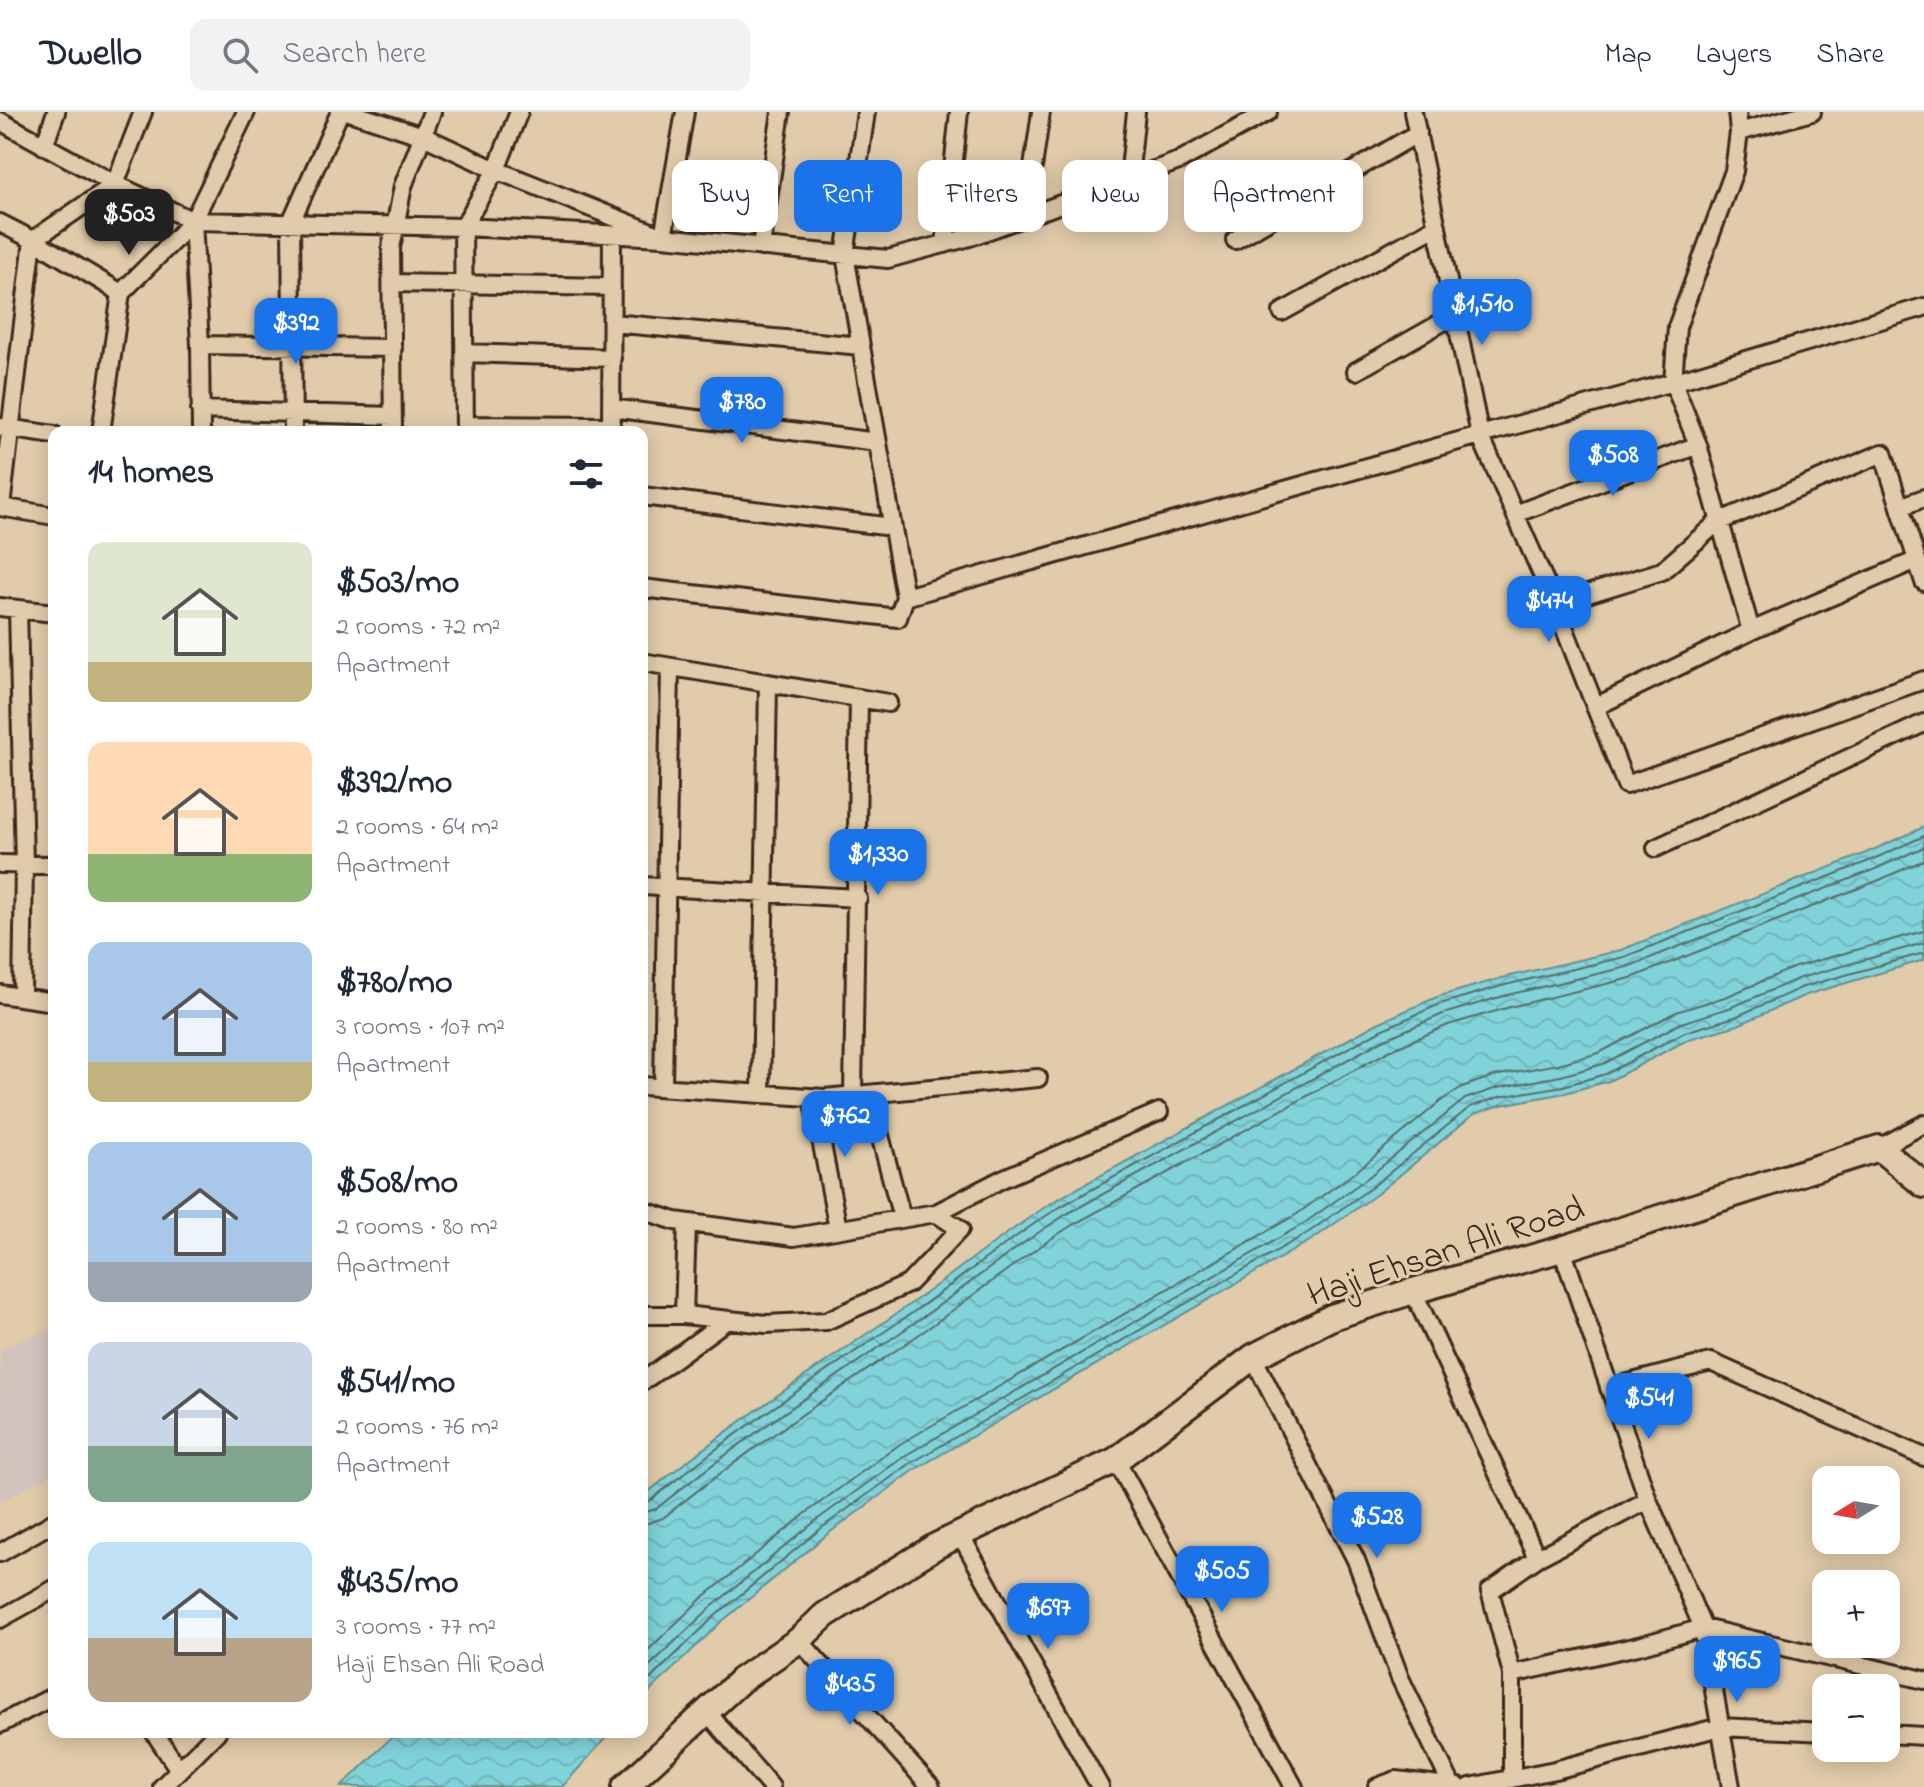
<!DOCTYPE html>
<html lang="en">
<head>
<meta charset="utf-8">
<style>
  body { margin:0; font-family:"Indie Flower",sans-serif; background:#f2f2f3; color:#1f2937; height:100vh; display:flex; flex-direction:column; font-size:30px; white-space:nowrap }
  * { box-sizing:border-box; margin:0 }
  p { font-size:26px; color:#747a83 }
  .icon { flex:none; width:44px; height:44px; fill:none; stroke:currentColor; stroke-width:2; stroke-linecap:round; stroke-linejoin:round }
  .map { position:relative; flex:1; overflow:hidden }
  .drawer { position:absolute; left:48px; top:314px; width:600px; height:1312px; display:flex; flex-direction:column; background:#fff; border-radius:16px; box-shadow:0 4px 20px #0003 }
  .drawer>* { flex:none }
  .banner { position:absolute; left:672px; top:48px; width:760px; height:72px; display:flex; gap:16px }
  .needle { width:52px; rotate:259deg }
  .buttons { position:absolute; left:1812px; top:1354px; display:grid; gap:16px }
  .buttons a { display:grid; place-items:center; width:88px; height:88px; border-radius:16px; background:#fff; box-shadow:0 4px 20px #0003; font-size:40px }
  .price { position:absolute; translate:-50% -68px; padding:0 18px; border-radius:16px; background:#1a73e8; color:#fff; font-size:26px; line-height:52px; filter:drop-shadow(0 2px 4px #0008) }
  .price::after { content:''; position:absolute; left:50%; top:48px; width:24px; height:18px; margin-left:-12px; background:inherit; clip-path:polygon(0 0,100% 0,50% 100%) }
  .price.current { background:#222; color:#fff }
  ul { padding:0; list-style:none }
  li { display:flex; align-items:center; gap:24px; height:200px; padding:0 40px }
  li span { display:grid; place-items:center; flex:none; width:224px; height:160px; border-radius:16px; color:#555 }
  li>.icon { margin-inline-start:auto }
  span .icon { width:96px; height:96px; fill:#fffc; stroke-width:1 }
  li b { font-size:34px }
  h2 { display:flex; justify-content:space-between; align-items:center; height:96px; padding:0 40px; font-size:34px }
  .chip { padding:0 28px; border-radius:16px; background:#fff; box-shadow:0 4px 20px #0003; font-size:28px; line-height:72px }
  .chip.current { background:#1a73e8; color:#fff }
  header { display:flex; align-items:center; gap:48px; box-sizing:border-box; height:112px; padding:0 40px; background:#fff; border-bottom:2px solid #e0e1e3 }
  header strong { font-size:38px }
  nav { display:flex; gap:44px; margin-inline-start:auto; font-size:28px }
  .search { width:560px; height:72px; background:#f2f2f3; display:flex; align-items:center; gap:20px; box-sizing:border-box; padding:0 28px; border-radius:16px; color:#747a83; font-size:30px }
  .map>svg:first-child { display:block }
  .built { fill:#d2c4bc }
  .water { fill:url(#water-waves); stroke:#658f8f; stroke-width:2 }
  .lines { fill:none; stroke-linecap:round; stroke-linejoin:round }
  .shore { stroke:#576e69; stroke-width:2 }
  .street-casing { stroke:#3b2a1e; stroke-width:22 }
  .secondary-casing { stroke:#3b2a1e; stroke-width:30 }
  .street { stroke:#e1cbaa; stroke-width:16 }
  .secondary { stroke:#e1cbaa; stroke-width:24 }
  .labels { text-anchor:middle; stroke-width:6; stroke-linejoin:round; paint-order:stroke }
  .street-label { font-size:36px; fill:#3b2a1e; stroke:#e1cbaa }
</style>
</head>
<body>
<header>
<strong>Dwello</strong>
<div class="search"><svg class="icon" aria-label="search" viewBox="0 0 24 24"><circle cx="10" cy="10" r="6"/><path d="M15 15l6 6"/></svg>Search here</div>
<nav><a>Map</a><a>Layers</a><a>Share</a></nav>
</header>
<div class="map">
<svg width="1924" height="1675" viewBox="0 0 1924 1675">
  <defs>
    <pattern id="water-waves" width="16" height="10" patternUnits="userSpaceOnUse" patternTransform="scale(2)"><rect width="16" height="10" fill="#81d3da"/><path d="M0 5q4-4 8 0t8 0" fill="none" stroke="#70b5bb"/></pattern>
  </defs>
  <rect width="100%" height="100%" fill="#e1cbaa"/>
  <filter id="ink" filterUnits="userSpaceOnUse"><feTurbulence type="fractalNoise" baseFrequency=".0125" numOctaves="2"/><feDisplacementMap in="SourceGraphic" scale="16" xChannelSelector="R" yChannelSelector="G"/><feConvolveMatrix kernelMatrix="1 2 1 2 8 2 1 2 1" color-interpolation-filters="sRGB"/></filter>
  <g filter="url(#ink)">
    <path class="built" d="M 54,1215 L 54,1361 L 0,1391 L 0,1237 Z"/>
    <path class="water" d="M 1924,715 L 1924,848 L 1806,883 L 1738,913 L 1689,927 L 1609,969 L 1565,981 L 1501,993 L 1474,1002 L 1377,1082 L 1313,1127 L 916,1357 L 829,1421 L 720,1511 L 642,1587 L 642,1385 C 726,1316 816,1257 906,1195 C 956,1160 1004,1121 1056,1088 L 1376,912 L 1437,885 L 1502,866 L 1621,838 L 1866,741 Z
      M 397,1620 L 611,1620 L 562,1675 L 341,1675 Z"/>
    <g class="lines">
      <path class="shore" d="M 642,1391 L 650,1389 C 733,1320 823,1262 912,1201 C 962,1166 1008,1127 1060,1095 L 1379,919 L 1440,892 L 1505,873 L 1624,845 L 1869,749 L 1924,724
        M 642,1401 L 656,1397 C 740,1328 831,1269 920,1207 C 969,1173 1014,1135 1065,1103 L 1383,928 L 1443,902 L 1507,883 L 1627,855 L 1873,758 L 1924,735
        M 642,1413 L 663,1406 C 747,1338 837,1279 927,1217 C 975,1183 1021,1145 1071,1114 L 1389,939 L 1448,913 L 1510,895 L 1631,866 L 1877,769 L 1924,748
        M 642,1544 L 700,1488 L 810,1398 L 900,1332 L 1297,1102 L 1358,1058 L 1442,988 L 1462,975 L 1494,964 L 1558,952 L 1599,941 L 1676,900 L 1728,884 L 1795,855 L 1924,819
        M 642,1561 L 709,1497 L 818,1407 L 906,1343 L 1303,1112 L 1366,1067 L 1465,987 L 1497,976 L 1561,964 L 1603,952 L 1681,911 L 1732,895 L 1800,866 L 1924,831
        M 642,1575 L 715,1504 L 824,1414 L 911,1351 L 1309,1120 L 1372,1075 L 1470,995 L 1499,985 L 1563,974 L 1606,962 L 1685,920 L 1735,905 L 1803,875 L 1924,841"/>
      <defs>
        <path id="street" d="M 349,0 L 423,24 L 496,58 L 651,120
          M 685,0 L 663,125 L 888,147 L 970,125 L 1179,49 L 1268,0
          M 866,0 L 845,143 L 905,485 L 1480,323 L 1555,492
          M 1413,0 L 1480,323 L 1673,270 L 1698,333 L 1751,519
          M 1737,0 L 1739,20 L 1734,59 L 1677,215 L 1673,270 L 1924,195
          M 0,9 L 115,72 L 193,109 L 463,115 L 663,125
          M 1739,20 L 1812,0
          M 44,34 L 56,0
          M 1129,67 L 1136,0
          M 1026,104 L 1041,0
          M 193,109 L 200,233 L 201,320
          M 0,111 L 33,128 L 121,181
          M 1235,128 L 1418,21
          M 945,132 L 959,0
          M 761,135 L 781,0
          M 392,171 L 612,175
          M 1282,200 L 1437,114
          M 612,211 L 861,234
          M 200,233 L 393,236
          M 464,241 L 612,246
          M 1356,259 L 1455,203
          M 611,296 L 877,330
          M 200,298 L 393,304
          M 465,313 L 611,314
          M 0,315 L 54,323
          M 101,320 L 121,181 L 193,109 L 246,0
          M 293,320 L 291,110 L 340,0
          M 393,320 L 391,136 L 403,74 L 432,0
          M 465,320 L 463,115 L 496,58 L 519,0
          M 611,320 L 612,123
          M 642,384 L 892,415
          M 1924,386 L 1900,395 L 1883,341 L 1718,410 L 1662,459 L 1555,492 L 1626,673 L 1924,568
          M 0,395 L 54,404
          M 1,395 L 33,128 L 115,72 L 143,0
          M 1900,395 L 1924,470
          M 1515,402 L 1698,333
          M 642,476 L 898,506 L 905,485
          M 0,495 L 54,501
          M 18,497 L 24,752 L 22,884
          M 642,550 L 888,591
          M 1595,595 L 1751,519 L 1917,448
          M 1656,736 L 1924,611
          M 0,752 L 54,753
          M 642,774 L 858,786
          M 0,882 L 54,890
          M 642,974 L 824,986 L 1038,966
          M 663,975 L 670,555
          M 761,982 L 768,571
          M 869,982 L 902,1106
          M 853,983 L 859,586
          M 813,985 L 838,1117
          M 1879,1036 L 1924,1012
          M 642,1098 L 675,1109 L 794,1125 L 936,1101 L 960,1117 L 908,1172 L 826,1209 L 766,1212 L 684,1203 L 642,1203
          M 936,1101 L 1004,1066 L 1159,1000
          M 1413,1179 L 1537,1446 L 1490,1479 L 1512,1562 L 1638,1534 L 1703,1516 L 1924,1568
          M 684,1203 L 687,1111
          M 1253,1245 L 1356,1448 L 1400,1566 L 1452,1674
          M 642,1270 L 727,1208
          M 1609,1276 L 1711,1250 L 1924,1345
          M 1116,1348 L 1294,1675
          M 1648,1388 L 1703,1516 L 1731,1675
          M 960,1422 L 1100,1675
          M 0,1441 L 54,1410
          M 1537,1446 L 1648,1388 L 1562,1137
          M 0,1507 L 54,1477
          M 799,1528 L 931,1675
          M 707,1600 L 771,1675
          M 0,1612 L 54,1584
          M 154,1620 L 179,1658
          M 1886,1622 L 1924,1624
          M 1512,1667 L 1512,1562
          M 162,1675 L 217,1620
          M 1377,1675 L 1396,1668 L 1458,1675
          M 1470,1675 L 1555,1658 L 1720,1615 L 1826,1620"/>
        <path id="secondary" d="M 625,1675 L 741,1568 L 799,1528 L 825,1503 L 936,1434 L 1116,1348 L 1253,1245 L 1332,1205 L 1413,1179 L 1562,1137 L 1879,1036 L 1924,1073"/>
      </defs>
      <use href="#street" class="street-casing"/>
      <use href="#secondary" class="secondary-casing"/>
      <use href="#street" class="street"/>
      <use href="#secondary" class="secondary"/>
    </g>
  </g>
  <g class="labels">
    <g class="street-label">
      <text transform="translate(1445 1137) rotate(-18)" y="13">Haji Ehsan Ali Road</text>
    </g>
  </g>
</svg>
<div class="buttons">
<a><svg class="needle" viewBox="-14 -14 28 28"><path d="M0-13l5 13h-10z" fill="#e53935"/><path d="M0 13l5-13h-10z" fill="#747a83"/></svg></a>
<a>+</a>
<a>−</a>
</div>
<b class="price current" style="left:129px;top:145px">$503</b>
<b class="price" style="left:1482px;top:235px">$1,510</b>
<b class="price" style="left:296px;top:254px">$392</b>
<b class="price" style="left:742px;top:333px">$780</b>
<b class="price" style="left:1613px;top:386px">$508</b>
<b class="price" style="left:1549px;top:532px">$474</b>
<b class="price" style="left:878px;top:785px">$1,330</b>
<b class="price" style="left:845px;top:1047px">$762</b>
<b class="price" style="left:1649px;top:1329px">$541</b>
<b class="price" style="left:1377px;top:1448px">$528</b>
<b class="price" style="left:1222px;top:1502px">$505</b>
<b class="price" style="left:1048px;top:1539px">$697</b>
<b class="price" style="left:1737px;top:1592px">$965</b>
<b class="price" style="left:850px;top:1615px">$435</b>
<div class="banner">
<a class="chip">Buy</a>
<a class="chip current">Rent</a>
<a class="chip">Filters</a>
<a class="chip">New</a>
<a class="chip">Apartment</a>
</div>
<section class="drawer">
<h2>14 homes<svg class="icon" aria-label="filters" viewBox="0 0 24 24"><path d="M4 7h16M4 17h16"/><circle cx="9" cy="7" r="2"/><circle cx="15" cy="17" r="2"/></svg></h2>
<ul>
<li><span style="background:linear-gradient(#dfe7d0 75%,#c2b280 0)"><svg class="icon" aria-label="home" viewBox="0 0 24 24"><path d="M3 11l9-7 9 7M6 9v11h12V9"/></svg></span><div><b>$503/mo</b><p>2 rooms · 72 m²</p><p>Apartment</p></div></li>
<li><span style="background:linear-gradient(#ffd9b3 70%,#8fb573 0)"><svg class="icon" aria-label="home" viewBox="0 0 24 24"><path d="M3 11l9-7 9 7M6 9v11h12V9"/></svg></span><div><b>$392/mo</b><p>2 rooms · 64 m²</p><p>Apartment</p></div></li>
<li><span style="background:linear-gradient(#a9c7e8 75%,#c2b280 0)"><svg class="icon" aria-label="home" viewBox="0 0 24 24"><path d="M3 11l9-7 9 7M6 9v11h12V9"/></svg></span><div><b>$780/mo</b><p>3 rooms · 107 m²</p><p>Apartment</p></div></li>
<li><span style="background:linear-gradient(#a9c7e8 75%,#9aa5b1 0)"><svg class="icon" aria-label="home" viewBox="0 0 24 24"><path d="M3 11l9-7 9 7M6 9v11h12V9"/></svg></span><div><b>$508/mo</b><p>2 rooms · 80 m²</p><p>Apartment</p></div></li>
<li><span style="background:linear-gradient(#c9d6e8 65%,#7fa58c 0)"><svg class="icon" aria-label="home" viewBox="0 0 24 24"><path d="M3 11l9-7 9 7M6 9v11h12V9"/></svg></span><div><b>$541/mo</b><p>2 rooms · 76 m²</p><p>Apartment</p></div></li>
<li><span style="background:linear-gradient(#bfe0f5 60%,#b9a48a 0)"><svg class="icon" aria-label="home" viewBox="0 0 24 24"><path d="M3 11l9-7 9 7M6 9v11h12V9"/></svg></span><div><b>$435/mo</b><p>3 rooms · 77 m²</p><p>Haji Ehsan Ali Road</p></div></li>
</ul>
</section>
</div>
</body>
</html>
